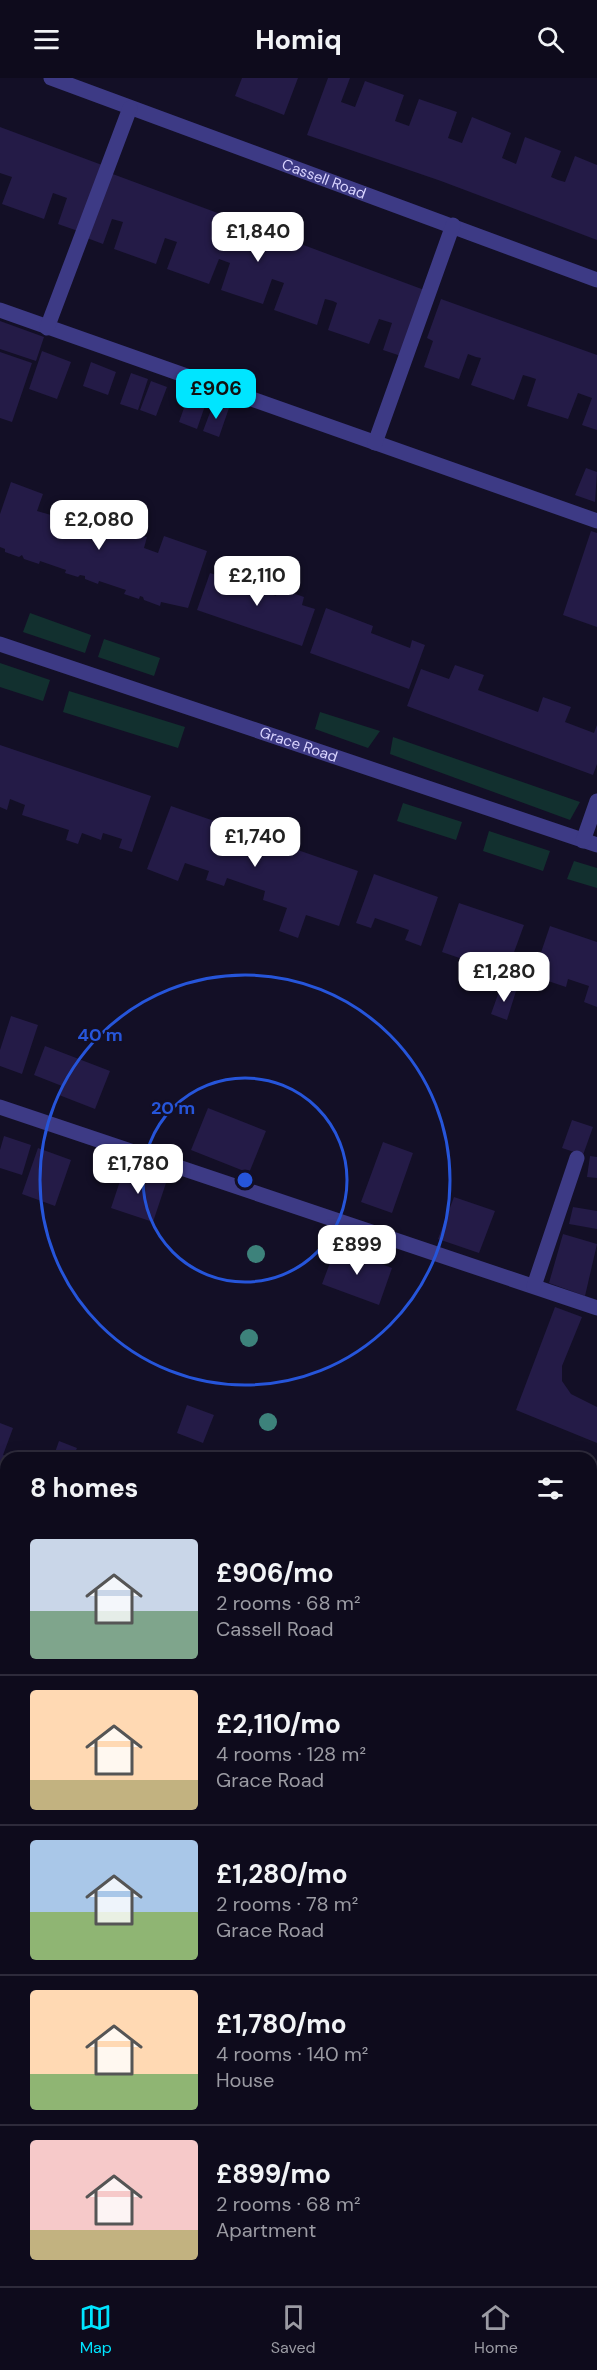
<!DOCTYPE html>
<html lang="en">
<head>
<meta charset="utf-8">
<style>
  body { margin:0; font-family:"DM Sans",sans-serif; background:#171425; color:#f1f3f6; height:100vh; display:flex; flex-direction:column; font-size:22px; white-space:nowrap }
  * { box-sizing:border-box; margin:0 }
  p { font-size:20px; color:#9b9ba3 }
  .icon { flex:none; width:33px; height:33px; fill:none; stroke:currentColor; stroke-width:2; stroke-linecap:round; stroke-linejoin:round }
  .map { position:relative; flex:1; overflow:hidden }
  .side { position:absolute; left:0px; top:1374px; width:597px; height:834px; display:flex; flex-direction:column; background:#0e0b1c; border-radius:18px 18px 0 0; box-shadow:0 3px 15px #0003,0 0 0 2px #2e2b3b }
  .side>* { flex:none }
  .price { position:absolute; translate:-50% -51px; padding:0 14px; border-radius:12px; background:#fff; color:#222; font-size:20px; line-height:39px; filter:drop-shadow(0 2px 3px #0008) }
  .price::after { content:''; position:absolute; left:50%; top:36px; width:18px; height:14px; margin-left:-9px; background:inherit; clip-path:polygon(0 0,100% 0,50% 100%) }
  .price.selected { background:#00e5ff; color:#111 }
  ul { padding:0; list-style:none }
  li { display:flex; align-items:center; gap:18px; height:150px; padding:0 30px }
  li+li { border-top:2px solid #2e2b3b }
  li span { display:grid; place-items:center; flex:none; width:168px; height:120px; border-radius:6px; color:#555 }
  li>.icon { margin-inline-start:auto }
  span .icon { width:72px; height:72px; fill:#fffc; stroke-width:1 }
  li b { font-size:26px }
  h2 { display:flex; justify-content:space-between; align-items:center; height:72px; padding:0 30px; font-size:26px }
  header { display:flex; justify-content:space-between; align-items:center; height:78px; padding:0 30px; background:#0e0b1c; font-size:27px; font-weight:800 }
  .tab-bar { display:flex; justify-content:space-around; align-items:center; height:84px; border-top:2px solid #2e2b3b; background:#0e0b1c; font-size:16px; color:#9b9ba3 }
  .tab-bar a { display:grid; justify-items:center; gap:3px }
  .tab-bar .selected { color:#00e5ff }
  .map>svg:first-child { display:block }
  .green { fill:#12302f }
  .building { fill:#241b47 }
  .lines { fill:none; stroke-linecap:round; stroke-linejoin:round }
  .minor { stroke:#3d3a85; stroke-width:15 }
  .tree { fill:#3d827b }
  .ring { fill:none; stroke:#2655da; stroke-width:3 }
  .labels { text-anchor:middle; stroke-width:4.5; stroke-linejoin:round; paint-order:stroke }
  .street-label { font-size:15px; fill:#d9d4ff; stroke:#130f26 }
  .centre { fill:#2655da; stroke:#130f26; stroke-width:3 }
  .ring-label { font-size:18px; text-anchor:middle; font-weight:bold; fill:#2655da; stroke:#130f26; stroke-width:4.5; stroke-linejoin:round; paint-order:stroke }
</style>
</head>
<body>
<header><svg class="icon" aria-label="menu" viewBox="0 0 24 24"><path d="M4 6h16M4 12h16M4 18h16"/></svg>Homiq<svg class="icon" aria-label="search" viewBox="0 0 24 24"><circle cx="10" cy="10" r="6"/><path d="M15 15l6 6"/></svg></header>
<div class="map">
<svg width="597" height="2208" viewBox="0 0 597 2208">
  <rect width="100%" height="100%" fill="#130f26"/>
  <path class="green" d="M 30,535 L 91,557 L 85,575 L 23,554 Z
    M 104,561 L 160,580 L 154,598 L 98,579 Z
    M 0,585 L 50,602 L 43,623 L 0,609 Z
    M 69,613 L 185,649 L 178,670 L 63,634 Z
    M 320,634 L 380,653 L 368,670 L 315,651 Z
    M 393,659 L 580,724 L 570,742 L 390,676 Z
    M 403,725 L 462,744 L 456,762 L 397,743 Z
    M 489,753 L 550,773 L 543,793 L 483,773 Z
    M 574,783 L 597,790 L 597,810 L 567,801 Z
    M 0,1502 L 6,1504 L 6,1845 L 0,1839 Z
    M 6,1855 L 6,1930 L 0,1937 L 0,1864 Z"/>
  <path class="building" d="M 242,0 L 298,0 L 284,37 L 235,18 Z
    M 328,0 L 350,0 L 341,24 L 355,29 L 365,3 L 404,17 L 395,43 L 409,48 L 419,21 L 457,34 L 448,60 L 462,65 L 472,39 L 511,55 L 502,80 L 516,86 L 525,59 L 561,73 L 551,99 L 558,102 L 565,104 L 575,78 L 597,87 L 597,162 L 441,103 L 307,57 Z
    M 0,49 L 102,87 L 78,153 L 58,146 L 67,120 L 53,115 L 44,141 L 2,126 L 12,99 L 0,95 Z
    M 110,95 L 427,213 L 404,279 L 383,272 L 392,245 L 379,241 L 369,266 L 328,252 L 337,225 L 333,223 L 325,221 L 317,247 L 274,232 L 284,205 L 272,201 L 263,226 L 221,212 L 230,185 L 219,181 L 209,206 L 167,191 L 177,164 L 165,160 L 156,186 L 114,171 L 123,144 L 112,141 L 103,166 L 87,160 Z
    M 441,221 L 597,277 L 597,352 L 582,347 L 592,320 L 578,315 L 568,341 L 527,328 L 536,301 L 530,299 L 523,297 L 514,322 L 471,307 L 481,280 L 476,279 L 468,276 L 459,301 L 424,289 L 433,263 L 427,260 Z
    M 0,243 L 44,259 L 36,283 L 0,271 Z
    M 42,273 L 71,284 L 57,321 L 29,311 Z
    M 0,274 L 32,285 L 12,344 L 0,340 Z
    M 91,284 L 116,294 L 108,317 L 83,308 Z
    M 131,295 L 148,301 L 138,332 L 120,326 Z
    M 151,303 L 167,309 L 156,338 L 140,332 Z
    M 189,316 L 207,322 L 197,351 L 179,344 Z
    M 214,324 L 229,330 L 219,359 L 203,353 Z
    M 586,390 L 597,394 L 595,424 L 575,417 Z
    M 11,404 L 43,416 L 37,433 L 51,437 L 54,427 L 88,438 L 84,450 L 111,459 L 114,449 L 147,459 L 144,470 L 158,475 L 164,458 L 207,473 L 188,530 L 161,524 L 160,528 L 144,522 L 143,519 L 140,518 L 139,521 L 124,516 L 126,512 L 99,503 L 98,506 L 85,501 L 85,498 L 80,497 L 78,499 L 65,495 L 66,492 L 40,483 L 39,486 L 24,481 L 22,477 L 19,479 L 5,474 L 5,471 L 0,469 L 0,436 Z
    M 591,453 L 597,455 L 597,549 L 563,537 Z
    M 225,492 L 252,501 L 249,508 L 276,518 L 278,510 L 304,519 L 302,527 L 315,531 L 302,568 L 197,532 L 210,495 L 223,499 Z
    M 326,530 L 373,548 L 371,555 L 410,570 L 412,562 L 425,567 L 409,611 L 310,575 Z
    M 455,587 L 484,597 L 478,612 L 538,634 L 543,619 L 571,629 L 565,644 L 594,655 L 597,647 L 597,686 L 593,697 L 407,628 L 421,591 L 449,601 Z
    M 0,667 L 151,718 L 132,774 L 119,770 L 122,761 L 103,755 L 101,762 L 82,755 L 78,766 L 66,762 L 69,752 L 22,737 L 25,727 L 10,721 L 7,732 L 0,729 Z
    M 171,728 L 358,793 L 339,848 L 306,837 L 298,860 L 279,853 L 287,830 L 263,822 L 265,813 L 227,800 L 224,808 L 206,802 L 209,793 L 185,785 L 178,803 L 147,791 Z
    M 374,796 L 438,819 L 421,868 L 405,862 L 409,852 L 375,840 L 371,850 L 356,845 Z
    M 459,825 L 524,847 L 506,896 L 491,890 L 494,880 L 478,874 L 474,885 L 442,874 Z
    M 550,848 L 597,864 L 597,929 L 584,924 L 589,908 L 568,901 L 566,909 L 533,898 Z
    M 501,908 L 516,913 L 507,942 L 491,936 Z
    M 11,938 L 38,947 L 22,996 L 0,988 L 0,972 Z
    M 45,968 L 110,993 L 95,1031 L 59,1017 L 62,1008 L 34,997 Z
    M 208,1030 L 266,1053 L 249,1095 L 191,1072 Z
    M 572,1042 L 593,1049 L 583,1077 L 562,1070 Z
    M 4,1058 L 31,1067 L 22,1097 L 0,1090 L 0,1072 Z
    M 383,1064 L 413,1075 L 392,1135 L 361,1124 Z
    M 38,1070 L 71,1082 L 55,1128 L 22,1116 Z
    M 590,1078 L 597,1079 L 597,1100 L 587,1099 Z
    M 124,1091 L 166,1105 L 153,1144 L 111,1130 Z
    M 454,1119 L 495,1133 L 479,1175 L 438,1161 Z
    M 573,1129 L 597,1133 L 597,1151 L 569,1146 Z
    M 563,1156 L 597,1166 L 585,1218 L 549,1205 Z
    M 336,1169 L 392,1190 L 379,1227 L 322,1206 Z
    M 555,1229 L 582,1239 L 562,1288 L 562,1303 L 571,1316 L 597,1329 L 597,1365 L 516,1332 Z
    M 187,1327 L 214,1337 L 203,1365 L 177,1355 Z
    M 0,1345 L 13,1350 L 3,1377 L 12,1380 L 6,1380 L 6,1437 L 0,1437 Z
    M 59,1363 L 77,1370 L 73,1380 L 53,1380 Z
    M 591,1785 L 597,1786 L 597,1805 L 591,1804 Z
    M 591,1885 L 597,1887 L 597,1906 L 591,1905 Z
    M 591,2011 L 597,2012 L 597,2082 L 591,2081 Z
    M 591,2197 L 597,2198 L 597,2208 L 525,2208 L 526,2202 L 591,2202 Z
    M 263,2202 L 304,2202 L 302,2208 L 289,2203 L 287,2208 L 273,2208 Z
    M 328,2202 L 351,2202 L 349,2208 L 332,2208 L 327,2206 Z
    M 371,2202 L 409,2202 L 407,2208 L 387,2208 Z"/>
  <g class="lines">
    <g class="minor">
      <path id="s1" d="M 51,0 L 597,202"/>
      <path d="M 0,232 L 597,443"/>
      <path d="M 47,250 L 130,30"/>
      <path d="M 375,365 L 453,147"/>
      <path id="s2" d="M 0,566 L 597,767"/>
      <path d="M 583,763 L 597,723"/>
      <path d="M 0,1029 L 597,1230"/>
      <path d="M 534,1208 L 577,1080"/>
      <path d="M 0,1485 L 6,1487"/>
      <path d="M 0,1649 L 6,1642"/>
      <path d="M 591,1696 L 597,1699"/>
      <path d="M 591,2135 L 597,2136"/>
      <path d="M 428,2208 L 429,2202"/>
    </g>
  </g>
  <g class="tree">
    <circle cx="256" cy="1176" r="9"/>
    <circle cx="249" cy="1260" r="9"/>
    <circle cx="268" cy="1344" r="9"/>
  </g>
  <g class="ring">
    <circle cx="245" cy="1102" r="102"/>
    <circle cx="245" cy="1102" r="205"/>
  </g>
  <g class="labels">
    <g class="street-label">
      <text dy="5" stroke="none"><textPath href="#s1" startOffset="291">Cassell Road</textPath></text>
      <text dy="5" stroke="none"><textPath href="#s2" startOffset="315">Grace Road</textPath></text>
    </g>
  </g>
  <circle cx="245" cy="1102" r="9" class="centre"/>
  <g class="ring-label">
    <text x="100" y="963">40 m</text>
    <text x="173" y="1036">20 m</text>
  </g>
</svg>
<b class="price" style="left:258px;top:185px">£1,840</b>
<b class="price selected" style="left:216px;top:342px">£906</b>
<b class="price" style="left:99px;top:473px">£2,080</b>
<b class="price" style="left:257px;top:529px">£2,110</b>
<b class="price" style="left:255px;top:790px">£1,740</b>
<b class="price" style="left:504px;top:925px">£1,280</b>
<b class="price" style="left:138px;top:1117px">£1,780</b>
<b class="price" style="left:357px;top:1198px">£899</b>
<section class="side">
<h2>8 homes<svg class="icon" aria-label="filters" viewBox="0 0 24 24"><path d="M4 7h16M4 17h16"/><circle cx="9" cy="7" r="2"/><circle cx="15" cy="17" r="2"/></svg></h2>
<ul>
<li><span style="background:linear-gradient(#c9d6e8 60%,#7fa58c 0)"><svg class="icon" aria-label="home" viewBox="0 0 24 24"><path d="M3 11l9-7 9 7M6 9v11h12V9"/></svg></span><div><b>£906/mo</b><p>2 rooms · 68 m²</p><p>Cassell Road</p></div></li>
<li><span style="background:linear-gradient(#ffd9b3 75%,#c2b280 0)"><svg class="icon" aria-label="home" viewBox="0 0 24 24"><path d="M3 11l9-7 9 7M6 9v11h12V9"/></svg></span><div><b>£2,110/mo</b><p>4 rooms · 128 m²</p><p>Grace Road</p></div></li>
<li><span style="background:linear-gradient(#a9c7e8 60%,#8fb573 0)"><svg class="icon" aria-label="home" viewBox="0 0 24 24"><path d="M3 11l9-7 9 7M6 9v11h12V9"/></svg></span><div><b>£1,280/mo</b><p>2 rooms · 78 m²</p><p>Grace Road</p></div></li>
<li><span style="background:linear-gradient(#ffd9b3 70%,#8fb573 0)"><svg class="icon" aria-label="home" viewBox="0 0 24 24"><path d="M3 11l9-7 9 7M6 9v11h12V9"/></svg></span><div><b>£1,780/mo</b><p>4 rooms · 140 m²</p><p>House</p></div></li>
<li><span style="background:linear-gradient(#f6c9c9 75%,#c2b280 0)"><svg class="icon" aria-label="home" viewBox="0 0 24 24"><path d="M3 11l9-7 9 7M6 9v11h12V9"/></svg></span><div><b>£899/mo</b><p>2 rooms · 68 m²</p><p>Apartment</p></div></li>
</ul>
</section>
</div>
<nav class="tab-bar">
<a class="selected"><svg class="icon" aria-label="map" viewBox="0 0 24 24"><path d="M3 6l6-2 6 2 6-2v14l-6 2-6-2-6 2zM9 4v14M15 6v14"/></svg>Map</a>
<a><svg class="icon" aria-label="saved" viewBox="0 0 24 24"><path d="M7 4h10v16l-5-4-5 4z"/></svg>Saved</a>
<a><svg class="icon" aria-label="home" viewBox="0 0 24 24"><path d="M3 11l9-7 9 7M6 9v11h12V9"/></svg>Home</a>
</nav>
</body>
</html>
